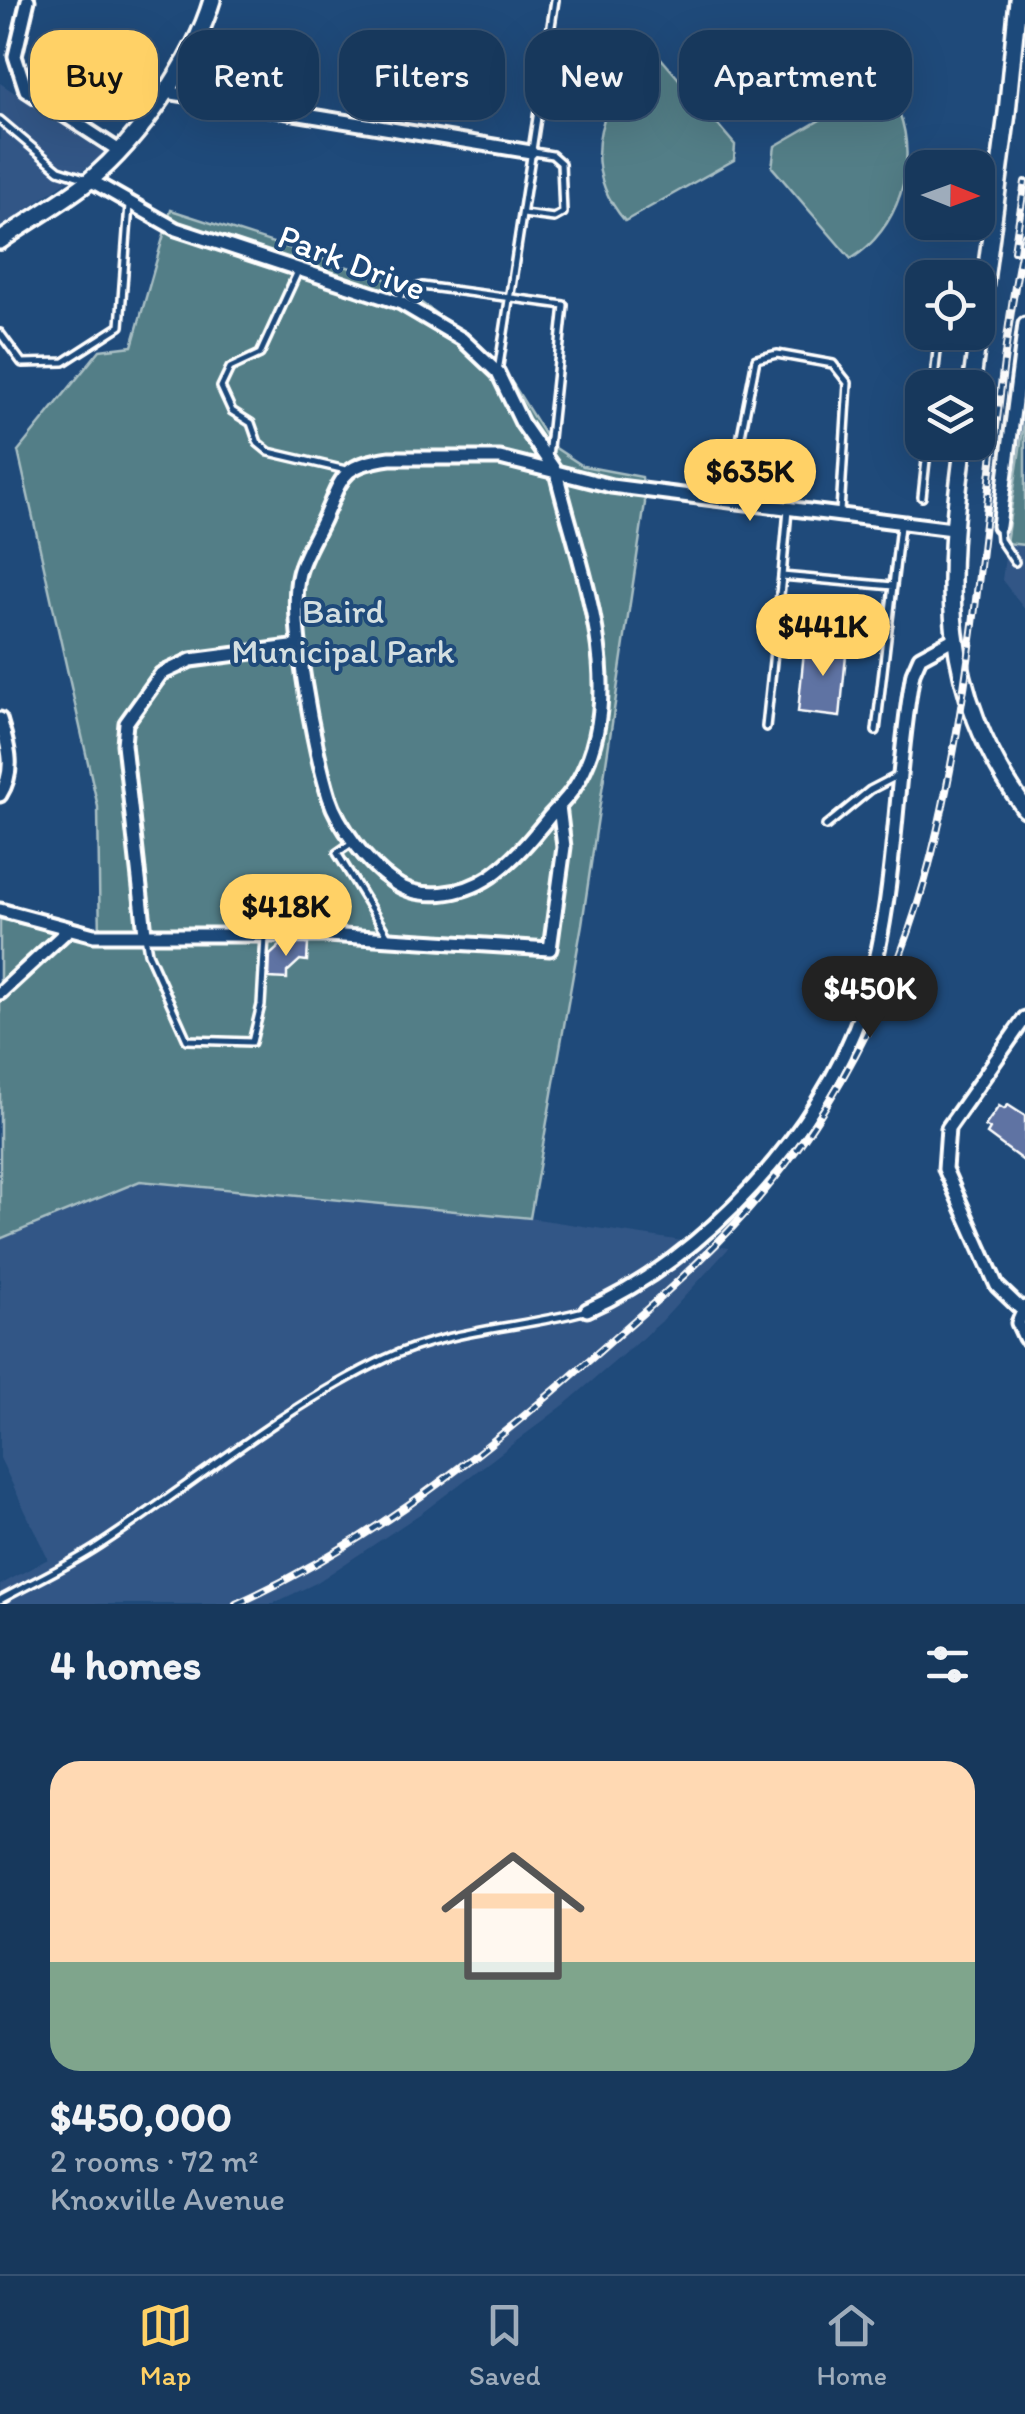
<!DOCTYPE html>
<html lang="en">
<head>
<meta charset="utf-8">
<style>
  body { margin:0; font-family:Itim,sans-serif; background:#203f62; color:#f1f3f6; height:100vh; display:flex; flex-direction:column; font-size:38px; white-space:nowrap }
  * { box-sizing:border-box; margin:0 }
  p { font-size:32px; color:#9eacbb }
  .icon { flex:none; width:55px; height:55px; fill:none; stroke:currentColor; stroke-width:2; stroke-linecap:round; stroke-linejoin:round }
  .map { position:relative; height:1604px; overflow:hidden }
  .details { display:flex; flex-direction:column; background:#17385c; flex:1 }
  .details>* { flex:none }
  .banner { position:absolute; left:30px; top:30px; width:965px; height:90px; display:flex; gap:20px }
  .needle { width:65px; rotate:91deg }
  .fabs { position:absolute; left:905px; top:150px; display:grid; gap:20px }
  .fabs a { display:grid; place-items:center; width:90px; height:90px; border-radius:20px; background:#17385c; box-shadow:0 10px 40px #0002,0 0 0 2px #365272; font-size:50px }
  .price { position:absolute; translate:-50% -85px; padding:0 22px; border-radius:35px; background:#ffd166; color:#111; font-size:32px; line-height:65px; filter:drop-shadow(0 2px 5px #0008) }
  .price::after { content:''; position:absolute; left:50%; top:60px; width:30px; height:22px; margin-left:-15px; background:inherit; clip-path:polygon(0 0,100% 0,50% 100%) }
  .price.active { background:#222; color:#fff }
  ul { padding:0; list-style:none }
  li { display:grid; align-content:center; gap:20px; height:530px; padding:0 50px }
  li span { display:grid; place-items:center; height:310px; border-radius:30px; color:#555 }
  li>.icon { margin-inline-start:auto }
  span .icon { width:180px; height:180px; fill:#fffc; stroke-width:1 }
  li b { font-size:42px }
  h2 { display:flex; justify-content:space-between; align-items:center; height:120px; padding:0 50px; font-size:42px }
  .chip { padding:0 35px; border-radius:30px; background:#17385c; box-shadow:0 10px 40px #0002,0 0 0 2px #365272; font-size:35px; line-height:90px }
  .chip.active { background:#ffd166; color:#111 }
  .dock { display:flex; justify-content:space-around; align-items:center; height:140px; border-top:2px solid #365272; background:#17385c; font-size:28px; color:#9eacbb }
  .dock a { display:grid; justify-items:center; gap:5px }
  .dock .active { color:#ffd166 }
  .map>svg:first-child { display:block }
  .built { fill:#325686 }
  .green { fill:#527e87; stroke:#a8bec3; stroke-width:2.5 }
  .building { fill:#5f73a3; stroke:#fff; stroke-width:2.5 }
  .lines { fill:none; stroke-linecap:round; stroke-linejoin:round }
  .lane-casing { stroke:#fff; stroke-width:12 }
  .street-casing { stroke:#fff; stroke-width:19 }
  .secondary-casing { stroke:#fff; stroke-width:22 }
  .lane { stroke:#1f4a7a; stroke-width:5 }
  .street { stroke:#1f4a7a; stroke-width:11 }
  .secondary { stroke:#1f4a7a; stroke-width:15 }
  .rail-casing { stroke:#fff; stroke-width:8 }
  .rail { stroke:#1f4a7a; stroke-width:4; stroke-dasharray:11; stroke-linecap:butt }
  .labels { text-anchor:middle; stroke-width:8; stroke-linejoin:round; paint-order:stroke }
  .street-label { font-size:35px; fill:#fff; stroke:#1f4a7a }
  .park-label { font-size:35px; fill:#d4dfe1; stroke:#1f4a7a }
</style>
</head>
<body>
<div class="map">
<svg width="1025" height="1604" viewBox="0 0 1025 1604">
  <rect width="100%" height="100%" fill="#1f4a7a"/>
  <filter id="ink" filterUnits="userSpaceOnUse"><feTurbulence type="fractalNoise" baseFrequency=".01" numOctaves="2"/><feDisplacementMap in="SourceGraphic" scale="20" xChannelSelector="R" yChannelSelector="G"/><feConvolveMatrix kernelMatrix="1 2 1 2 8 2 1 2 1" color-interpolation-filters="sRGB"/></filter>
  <g filter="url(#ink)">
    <path class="built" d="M 0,83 L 106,154 L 0,228 Z
      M 1025,399 L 1025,610 L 1002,580 Z
      M 140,1181 L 530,1218 L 729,1248 L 661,1322 L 564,1405 L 423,1512 L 316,1583 L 272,1604 L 0,1604 L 0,1585 L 48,1559 L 0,1458 L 0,1239 Z"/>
    <path class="green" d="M 654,50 L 735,145 L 734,160 L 625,221 C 575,162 601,95 654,50 Z
      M 881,85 C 887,93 896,103 899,112 C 919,165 898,230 851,259 L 772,167 L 775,146 Z
      M 171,210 L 391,281 L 482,347 L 513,384 L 551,445 L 583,466 L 642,477 L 645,503 L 582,924 L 530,1218 L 140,1181 L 0,1239 L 0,919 L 100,942 L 98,807 L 18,451 L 100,350 L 132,346 Z
      M 1025,415 L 1025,545 L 1006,543 Z"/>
    <path class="building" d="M 805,641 L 847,645 L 840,717 L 798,712 Z
      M 282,944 L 308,944 L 307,961 L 300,960 L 287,972 L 287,979 L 269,978 L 270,955 Z
      M 1008,1105 L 1025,1116 L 1025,1162 L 987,1134 L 990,1129 L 985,1126 L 999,1106 L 1004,1109 Z"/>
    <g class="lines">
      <defs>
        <path id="lane" d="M 0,120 L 59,170 L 87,179
          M 523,214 L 554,218 L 563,213 L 561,163 L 552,155 L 534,152
          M 299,269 L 260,354 L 230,368 L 221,387 L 232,411 L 251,423 L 258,443 L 269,452 L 346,470
          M 396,301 L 404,291 L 422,286 L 564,305 L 548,457
          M 0,333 L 22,363 L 64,362 L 120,326 L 129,205
          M 498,372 L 555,0
          M 933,388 L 939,332
          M 922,497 L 928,442
          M 735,499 L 736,461 L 756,359 L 777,354 L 833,364 L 848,383 L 840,512
          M 788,510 L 782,576 L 893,586
          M 999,529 L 1000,540 L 1015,562
          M 779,612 L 889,624
          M 766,727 L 782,576
          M 876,731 L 900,526
          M 826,826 L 870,790 L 897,776
          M 353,842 L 337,853 L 389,938
          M 145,936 L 148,953 L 187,1040 L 252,1042 L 261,1005 L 265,937
          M 0,1600 C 33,1582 68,1566 100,1545 C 195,1483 282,1408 385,1359 C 446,1330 520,1328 584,1311"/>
        <path id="street" d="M 28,0 L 15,56 L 26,90 L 118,150
          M 166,92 L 531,152
          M 90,180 L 176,229 L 401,303 L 462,339 L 498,373 L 522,423 L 556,472 L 611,486 L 952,529
          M 390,458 L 500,458 L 556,472 C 579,569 634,695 574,788 C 567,799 557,808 549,817 C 531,839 514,860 491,876 C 463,895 420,902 392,881 C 367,864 338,825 329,797 C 315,752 288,616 299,573 C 304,554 316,536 324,518 C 343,476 341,465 390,458 Z
          M 999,526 L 1025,324
          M 0,719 C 8,746 16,770 0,795
          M 0,910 L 94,935 L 327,935 L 550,949 L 564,847 L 559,806
          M 145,933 L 124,744 L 126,723 L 161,674 L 191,660 L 299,646
          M 0,993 L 69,929
          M 1025,1307 L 1018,1323 L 1025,1338
          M 587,1310 C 704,1259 821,1131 862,1010 C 898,903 893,784 913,673 L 920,657 L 953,639
          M 1022,1310 L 997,1286 L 945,1169 L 948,1128 L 1025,1018"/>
        <path id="secondary" d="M 0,241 C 29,220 63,202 90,180 C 139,139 194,61 212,0
          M 971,388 L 1007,113 L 1018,0
          M 964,442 C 945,584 938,686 1025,809"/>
      </defs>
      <use href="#lane" class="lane-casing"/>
      <use href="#street" class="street-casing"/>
      <use href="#secondary" class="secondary-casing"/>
      <use href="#lane" class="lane"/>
      <use href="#street" class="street"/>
      <use href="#secondary" class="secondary"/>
      <defs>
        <path id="rail" d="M 1014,251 L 1025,182
          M 236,1604 C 362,1547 466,1467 570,1377 C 631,1323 694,1271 748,1210 C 844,1102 907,968 938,828 C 966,705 979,578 993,452 C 1002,380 1009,307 1025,235"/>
      </defs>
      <use href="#rail" class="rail-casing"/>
      <use href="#rail" class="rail"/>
    </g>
  </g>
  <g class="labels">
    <g class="street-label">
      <text transform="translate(352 262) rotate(21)" y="12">Park Drive</text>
    </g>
    <g class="park-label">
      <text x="343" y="623">Baird<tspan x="343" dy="40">Municipal Park</tspan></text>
    </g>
  </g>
</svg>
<div class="fabs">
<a><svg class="needle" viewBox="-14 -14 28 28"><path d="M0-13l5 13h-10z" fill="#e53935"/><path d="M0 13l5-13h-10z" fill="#9eacbb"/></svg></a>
<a><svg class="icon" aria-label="locate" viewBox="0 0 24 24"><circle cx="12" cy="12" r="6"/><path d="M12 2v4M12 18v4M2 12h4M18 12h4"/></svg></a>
<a><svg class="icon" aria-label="layers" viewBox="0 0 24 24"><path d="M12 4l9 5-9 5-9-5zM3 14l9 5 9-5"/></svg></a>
</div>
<b class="price" style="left:750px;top:524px">$635K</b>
<b class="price" style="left:823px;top:679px">$441K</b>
<b class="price" style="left:286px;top:959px">$418K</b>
<b class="price active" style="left:870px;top:1041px">$450K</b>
<div class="banner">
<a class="chip active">Buy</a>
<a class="chip">Rent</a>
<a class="chip">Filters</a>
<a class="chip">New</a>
<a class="chip">Apartment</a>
</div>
</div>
<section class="details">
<h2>4 homes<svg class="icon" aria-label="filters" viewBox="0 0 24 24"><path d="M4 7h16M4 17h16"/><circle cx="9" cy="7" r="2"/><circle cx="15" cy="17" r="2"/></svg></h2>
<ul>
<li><span style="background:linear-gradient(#ffd9b3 65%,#7fa58c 0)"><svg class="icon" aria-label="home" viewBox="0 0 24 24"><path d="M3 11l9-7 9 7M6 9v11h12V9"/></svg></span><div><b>$450,000</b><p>2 rooms · 72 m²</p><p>Knoxville Avenue</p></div></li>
</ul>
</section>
<nav class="dock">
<a class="active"><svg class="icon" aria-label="map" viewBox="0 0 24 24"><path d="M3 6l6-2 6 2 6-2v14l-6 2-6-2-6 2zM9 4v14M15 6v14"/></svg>Map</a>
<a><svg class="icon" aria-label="saved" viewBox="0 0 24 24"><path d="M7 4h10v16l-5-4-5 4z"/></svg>Saved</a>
<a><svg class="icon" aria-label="home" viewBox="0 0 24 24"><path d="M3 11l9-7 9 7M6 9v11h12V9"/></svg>Home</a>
</nav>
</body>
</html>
